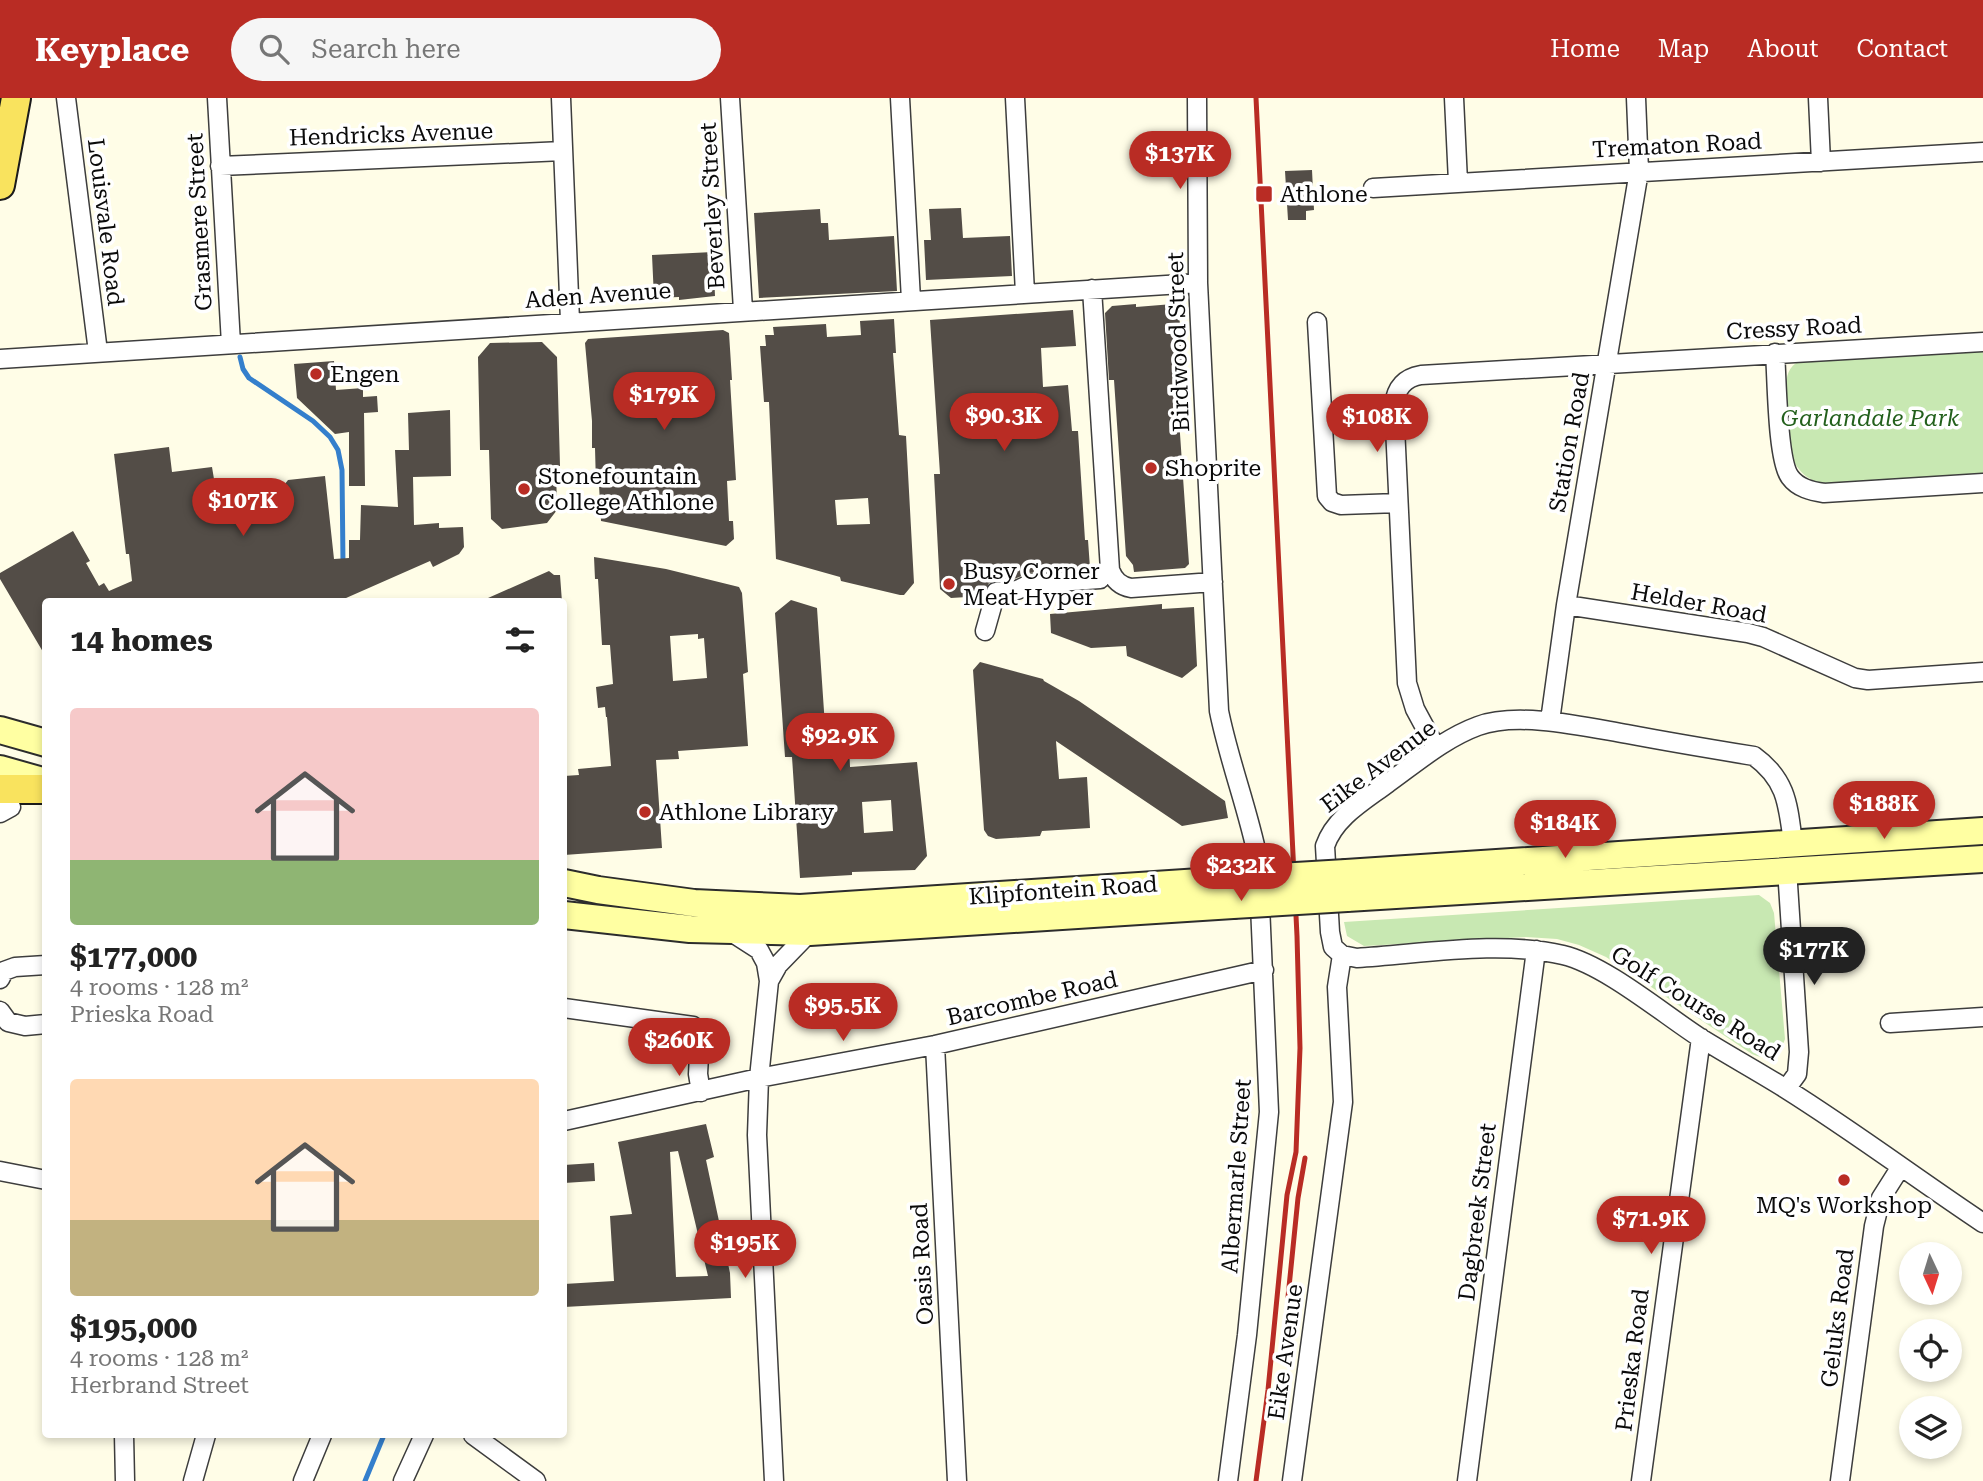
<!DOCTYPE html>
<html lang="en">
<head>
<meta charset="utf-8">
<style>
  body { margin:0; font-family:"Roboto Serif",serif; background:#f6f6f6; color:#222; height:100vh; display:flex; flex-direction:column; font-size:26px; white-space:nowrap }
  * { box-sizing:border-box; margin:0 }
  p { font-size:23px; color:#767676 }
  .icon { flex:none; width:38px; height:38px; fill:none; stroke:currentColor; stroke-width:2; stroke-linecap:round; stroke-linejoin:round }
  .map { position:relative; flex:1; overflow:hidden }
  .panel { position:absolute; left:42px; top:500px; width:525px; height:840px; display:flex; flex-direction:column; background:#fff; border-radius:7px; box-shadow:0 4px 10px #0003 }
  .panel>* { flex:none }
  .needle { width:46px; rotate:176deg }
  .tools { position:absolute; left:1899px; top:1144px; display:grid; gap:14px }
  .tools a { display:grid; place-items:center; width:63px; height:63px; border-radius:50%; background:#fff; box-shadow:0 4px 10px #0003; font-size:35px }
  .price { position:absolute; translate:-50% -60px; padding:0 16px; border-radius:24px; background:#b92c24; color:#fff; font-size:23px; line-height:46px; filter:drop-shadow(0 2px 4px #0008) }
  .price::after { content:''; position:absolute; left:50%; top:42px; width:21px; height:16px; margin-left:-10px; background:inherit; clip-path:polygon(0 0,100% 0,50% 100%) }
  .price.selected { background:#222; color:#fff }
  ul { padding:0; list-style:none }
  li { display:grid; align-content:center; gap:14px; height:371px; padding:0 28px }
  li span { display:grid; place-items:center; height:217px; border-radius:7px; color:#555 }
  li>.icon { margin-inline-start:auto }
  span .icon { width:126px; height:126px; fill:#fffc; stroke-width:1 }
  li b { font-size:30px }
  h2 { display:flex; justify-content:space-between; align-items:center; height:84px; padding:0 28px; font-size:30px }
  header { display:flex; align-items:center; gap:42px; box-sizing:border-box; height:98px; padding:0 35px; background:#b92c24; color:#fff }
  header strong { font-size:33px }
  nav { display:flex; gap:38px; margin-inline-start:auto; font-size:24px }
  .search { width:490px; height:63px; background:#f6f6f6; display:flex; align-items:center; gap:18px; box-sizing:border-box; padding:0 24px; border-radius:38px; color:#767676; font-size:26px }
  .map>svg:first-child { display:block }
  .green { fill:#c8e8b2 }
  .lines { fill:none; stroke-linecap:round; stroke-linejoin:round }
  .stream { stroke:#347fcc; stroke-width:5 }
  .building { fill:#534d47; fill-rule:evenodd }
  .street-casing { stroke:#3d3d3d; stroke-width:21 }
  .secondary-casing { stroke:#2c2c2c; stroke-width:30 }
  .primary-casing { stroke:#1b1b1b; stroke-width:32 }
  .street { stroke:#fff; stroke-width:18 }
  .secondary { stroke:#ffffa2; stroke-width:26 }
  .primary { stroke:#f9e35e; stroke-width:28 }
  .rail { stroke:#b92c24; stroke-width:5 }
  .secondary-bridge-casing { stroke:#2c2c2c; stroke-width:30; stroke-linecap:butt }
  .secondary-bridge { stroke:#ffffa2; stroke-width:26 }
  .poi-dot { fill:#b92c24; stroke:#fff; stroke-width:2.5 }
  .labels { text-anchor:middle; stroke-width:7; stroke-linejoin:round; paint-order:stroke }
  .street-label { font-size:23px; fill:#0a0a0a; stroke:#fff }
  .poi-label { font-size:23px; fill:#0a0a0a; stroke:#fff; text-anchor:start }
  .park-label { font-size:23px; font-style:italic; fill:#23601c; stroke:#fff }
</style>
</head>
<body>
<header>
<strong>Keyplace</strong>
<div class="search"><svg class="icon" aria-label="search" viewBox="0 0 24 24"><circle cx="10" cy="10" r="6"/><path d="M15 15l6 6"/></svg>Search here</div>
<nav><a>Home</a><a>Map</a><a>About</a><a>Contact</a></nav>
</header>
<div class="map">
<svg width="1983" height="1383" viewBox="0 0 1983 1383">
  <rect width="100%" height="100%" fill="#fffde7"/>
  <path class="green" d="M 1983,251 L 1983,375 L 1823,387 C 1806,380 1798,374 1791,357 L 1786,287 C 1787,273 1791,266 1804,261 Z
    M 1759,797 L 1770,805 L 1774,815 L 1785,941 C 1780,957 1767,963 1752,956 L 1606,859 L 1579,847 L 1557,841 L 1526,839 L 1364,848 L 1347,838 L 1344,824 Z"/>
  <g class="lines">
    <path class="stream" d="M 240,259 L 243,271 L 249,280 L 313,323 L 330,339 L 338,352 L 342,372 L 343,465
      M 365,1383 L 384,1337"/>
  </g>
  <path class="building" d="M 1312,72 L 1314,112 L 1306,113 L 1306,122 L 1288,122 L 1285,73 Z
    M 961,110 L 963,140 L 1010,138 L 1012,178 L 926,182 L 924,142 L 931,142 L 929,111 Z
    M 820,111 L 821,125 L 828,125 L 829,142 L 894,138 L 897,193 L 759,200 L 754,115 Z
    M 713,154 L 715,198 L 679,202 L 679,199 L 654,200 L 652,157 Z
    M 1136,206 L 1136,209 L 1173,206 L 1179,212 L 1183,278 L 1176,278 L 1189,466 L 1185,470 L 1134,474 L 1133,467 L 1126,458 L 1114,282 L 1109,282 L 1105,215 L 1112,208 Z
    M 1073,212 L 1076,248 L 1041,250 L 1043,289 L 1068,287 L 1072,333 L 1078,333 L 1085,442 L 1088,442 L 1090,470 L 1029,475 L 1014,481 L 989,485 L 983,498 L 951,500 L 940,491 L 934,376 L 940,376 L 930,222 Z
    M 894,221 L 896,255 L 893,255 L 899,337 L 906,338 L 914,485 L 904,497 L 900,497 L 841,483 L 840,479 L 776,461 L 769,304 L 764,304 L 760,248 L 766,248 L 765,237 L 774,237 L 773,229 L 826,226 L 827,239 L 861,237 L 860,223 ZM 868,400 L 870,426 L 837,427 L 835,402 Z
    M 723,232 L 729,235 L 732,282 L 730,282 L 736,382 L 727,383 L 729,423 L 733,423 L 734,441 L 726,448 L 601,423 L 599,387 L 596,387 L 595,350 L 592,350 L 592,323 L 585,245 L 588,241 Z
    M 542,244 L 557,259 L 560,368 L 556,368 L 557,412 L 547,425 L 502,431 L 491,421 L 489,352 L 480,352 L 478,259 L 490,245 Z
    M 334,263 L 336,292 L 363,290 L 363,299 L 377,298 L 378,314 L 364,315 L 365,388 L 349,388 L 349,334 L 335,336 L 297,300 L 294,266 Z
    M 450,312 L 451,378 L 413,379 L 414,427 L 439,425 L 439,430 L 463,429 L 464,449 L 459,456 L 433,469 L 430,463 L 337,504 L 46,504 L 46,559 L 0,481 L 0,475 L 73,433 L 90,463 L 86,465 L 99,488 L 104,485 L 109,493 L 132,483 L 129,456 L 126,456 L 114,356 L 169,349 L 172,374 L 212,369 L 217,399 L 281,391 L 288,382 L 325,378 L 334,461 L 349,460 L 349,442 L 360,442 L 361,407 L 398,409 L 395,352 L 409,352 L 408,315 Z
    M 594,459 L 666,471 L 739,489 L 742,495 L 748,574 L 743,576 L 748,648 L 678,653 L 679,661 L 656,662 L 662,750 L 564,757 L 564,678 L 579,677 L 578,671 L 611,668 L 607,619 L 606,619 L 605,609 L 598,610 L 596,589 L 613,586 L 610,547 L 602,547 L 598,481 L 595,481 ZM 698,536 L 698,541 L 704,540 L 707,580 L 673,583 L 670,538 Z
    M 549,473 L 554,477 L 560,477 L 562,504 L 479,504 Z
    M 791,502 L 817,510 L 825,628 L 848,626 L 850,669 L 917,664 L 927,758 L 915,772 L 852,774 L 852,777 L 800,780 L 792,659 L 785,659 L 775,515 ZM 891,702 L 893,733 L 864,735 L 862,704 Z
    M 1162,506 L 1162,511 L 1194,509 L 1197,568 L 1182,580 L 1127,558 L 1126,548 L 1091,550 L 1051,535 L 1050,516 Z
    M 980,564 L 1043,581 L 1044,583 L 1079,603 L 1225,703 L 1228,720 L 1182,728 L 1056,643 L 1059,681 L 1087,679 L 1090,730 L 1042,733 L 1040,738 L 996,741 L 988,738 L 984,732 L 973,572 Z
    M 706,1026 L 714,1059 L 706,1062 L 730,1175 L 731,1200 L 564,1209 L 564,1186 L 614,1183 L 610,1118 L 632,1116 L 618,1044 ZM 678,1053 L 708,1178 L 676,1179 L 670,1054 Z
    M 594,1065 L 595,1083 L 564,1085 L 564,1067 Z"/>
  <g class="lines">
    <defs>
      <path id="street" d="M 66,0 L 98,254
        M 217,0 L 231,246
        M 561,0 L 570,223
        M 730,0 L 743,212
        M 900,0 L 911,202
        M 1015,0 L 1025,195
        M 1197,0 L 1198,185 L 1219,613 C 1229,663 1248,711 1258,761 L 1269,1014 L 1247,1237 L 1228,1383
        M 1454,0 L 1458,84
        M 1818,0 L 1821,64
        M 220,68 L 563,53
        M 1373,90 L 1983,54
        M 1092,191 L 1110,472 C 1114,482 1120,488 1131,490 L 1213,484
        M 1317,224 L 1327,398 L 1332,404 L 1341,407 L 1398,405
        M 1775,255 C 1777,280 1777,362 1790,379 C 1798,390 1811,393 1824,395 L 1983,385
        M 0,261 L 1198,185
        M 1566,507 L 1748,535 L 1763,539 L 1855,580 L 1868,582 L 1983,574
        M 985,533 L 996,494 L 1017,492 L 1030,486 L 1100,481
        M 1550,623 L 1566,507 L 1639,73 L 1636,0
        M 1436,650 L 1415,611 L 1407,585 L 1394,307 C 1396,290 1404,280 1421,277 L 1983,244
        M 0,715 L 11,709
        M 731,834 L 759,852 L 766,865 L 769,883 L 759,980 L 757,1037 L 774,1383
        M 1342,857 L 1357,860 C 1423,856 1499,842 1563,857 C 1605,867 1662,915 1699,939 C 1728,957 1757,973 1786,991 C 1853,1033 1917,1081 1983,1125
        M 1342,857 L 1333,849 L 1330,834 L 1325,748 C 1335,719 1364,703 1388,685 C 1416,665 1445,640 1478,628 C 1518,613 1586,629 1627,636 C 1669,644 1711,651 1754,658 C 1787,682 1788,707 1793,745
        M 0,881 L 4,873 L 15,869 L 46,867
        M 769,883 L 778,867 L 810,834
        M 564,910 L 693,928 L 696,930 L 700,940 L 698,976 L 701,994
        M 0,913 L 8,924 L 25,928 L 46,926
        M 1890,925 L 1983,919
        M 935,947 L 957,1383
        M 1786,991 L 1797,976 L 1799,954 L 1787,771
        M 564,1023 L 759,980 L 935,947 L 1264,872
        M 0,1073 L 46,1082
        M 124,1337 L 125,1383
        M 473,1337 L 536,1383
        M 193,1383 L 206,1337
        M 303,1383 L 322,1337
        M 403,1383 L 424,1337
        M 1292,1383 L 1343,1004 L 1337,889 L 1342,857
        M 1467,1383 L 1536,852
        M 1641,1383 L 1701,940
        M 1840,1383 L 1874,1128 L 1881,1100 L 1900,1070"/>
      <path id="secondary" d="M 0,632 L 46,645
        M 0,671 L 46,684
        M 1346,775 L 1983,733
        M 564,785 L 598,792 L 694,805 L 800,810 L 1231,782
        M 1347,800 L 1983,761
        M 564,817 L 690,831 L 810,834 L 1233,807"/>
      <path id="primary" d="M 0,87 L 16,0
        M 0,691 L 46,691"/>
    </defs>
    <use href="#street" class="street-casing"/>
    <use href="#secondary" class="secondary-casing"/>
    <use href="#primary" class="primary-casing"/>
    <use href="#street" class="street"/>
    <use href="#secondary" class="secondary"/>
    <use href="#primary" class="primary"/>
    <path class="rail" d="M 1288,1199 L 1298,1100 L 1305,1060
      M 1256,1383 L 1268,1292 L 1287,1097 L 1296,1054 L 1300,950 L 1297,838 L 1256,0"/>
    <defs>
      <path id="secondary-bridge" d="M 1231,782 L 1346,775
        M 1233,807 L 1347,800"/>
    </defs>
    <use href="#secondary-bridge" class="secondary-bridge-casing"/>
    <use href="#secondary-bridge" class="secondary-bridge"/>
  </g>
  <g class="poi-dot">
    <rect x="1255" y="87" width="18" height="18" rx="3.5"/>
    <circle cx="316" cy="276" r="7"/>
    <circle cx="1151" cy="370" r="7"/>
    <circle cx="524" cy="391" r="7"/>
    <circle cx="949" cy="486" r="7"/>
    <circle cx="645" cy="714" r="7"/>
    <circle cx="1844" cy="1082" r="7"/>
  </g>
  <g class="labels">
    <g class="street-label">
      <text transform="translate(391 36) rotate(-2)" y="8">Hendricks Avenue</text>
      <text transform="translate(1677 47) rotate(-3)" y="8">Trematon Road</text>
      <text transform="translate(712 108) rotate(-93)" y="8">Beverley Street</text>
      <text transform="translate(106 124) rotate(83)" y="8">Louisvale Road</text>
      <text transform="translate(199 124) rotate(-93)" y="8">Grasmere Street</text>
      <text transform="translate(598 197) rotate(-4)" y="8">Aden Avenue</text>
      <text transform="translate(1794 230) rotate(-3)" y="8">Cressy Road</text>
      <text transform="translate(1178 244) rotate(-92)" y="8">Birdwood Street</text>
      <text transform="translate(1569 344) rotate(-80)" y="8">Station Road</text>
      <text transform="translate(1699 505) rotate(10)" y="8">Helder Road</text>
      <text transform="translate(1378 668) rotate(-37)" y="8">Eike Avenue</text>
      <text transform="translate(1063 792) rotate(-4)" y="8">Klipfontein Road</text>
      <text transform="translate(1032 900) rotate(-13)" y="8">Barcombe Road</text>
      <text transform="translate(1696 905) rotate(32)" y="8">Golf Course Road</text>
      <text transform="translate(1236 1078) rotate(-86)" y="8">Albermarle Street</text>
      <text transform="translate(1477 1114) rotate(-83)" y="8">Dagbreek Street</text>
      <text transform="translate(922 1166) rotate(-93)" y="8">Oasis Road</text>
      <text transform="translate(1837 1220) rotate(-83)" y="8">Geluks Road</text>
      <text transform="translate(1285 1254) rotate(-82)" y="8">Eike Avenue</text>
      <text transform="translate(1632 1262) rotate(-83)" y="8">Prieska Road</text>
    </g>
    <g class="poi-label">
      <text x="1280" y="104">Athlone</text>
      <text x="330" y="284">Engen</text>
      <text x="1165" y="378">Shoprite</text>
      <text x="538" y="386">Stonefountain<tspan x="538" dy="26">College Athlone</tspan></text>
      <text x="963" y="481">Busy Corner<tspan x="963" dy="26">Meat Hyper</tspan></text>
      <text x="659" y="722">Athlone Library</text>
      <text x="1844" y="1115" text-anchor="middle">MQ's Workshop</text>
    </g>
    <g class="park-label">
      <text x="1870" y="328">Garlandale Park</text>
    </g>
  </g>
</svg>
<div class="tools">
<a><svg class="needle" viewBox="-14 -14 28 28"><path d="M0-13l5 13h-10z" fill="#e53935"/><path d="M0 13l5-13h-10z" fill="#767676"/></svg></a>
<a><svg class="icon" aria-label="locate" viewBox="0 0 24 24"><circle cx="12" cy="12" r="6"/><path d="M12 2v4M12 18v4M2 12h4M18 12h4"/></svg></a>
<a><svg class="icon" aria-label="layers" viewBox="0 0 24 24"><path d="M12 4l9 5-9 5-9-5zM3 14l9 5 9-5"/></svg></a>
</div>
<b class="price" style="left:1180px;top:93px">$137K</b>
<b class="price" style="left:664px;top:334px">$179K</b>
<b class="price" style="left:1004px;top:355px">$90.3K</b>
<b class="price" style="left:1377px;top:356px">$108K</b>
<b class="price" style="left:243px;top:440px">$107K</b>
<b class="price" style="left:840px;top:675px">$92.9K</b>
<b class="price" style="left:1884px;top:743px">$188K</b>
<b class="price" style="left:1565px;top:762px">$184K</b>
<b class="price" style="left:1241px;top:805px">$232K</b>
<b class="price selected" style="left:1814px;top:889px">$177K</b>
<b class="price" style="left:843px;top:945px">$95.5K</b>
<b class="price" style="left:679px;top:980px">$260K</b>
<b class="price" style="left:1651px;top:1158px">$71.9K</b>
<b class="price" style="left:745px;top:1182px">$195K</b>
<section class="panel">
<h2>14 homes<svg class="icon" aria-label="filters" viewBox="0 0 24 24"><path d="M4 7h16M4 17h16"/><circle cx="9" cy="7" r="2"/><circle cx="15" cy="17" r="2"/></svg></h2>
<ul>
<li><span style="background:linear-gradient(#f6c9c9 70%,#8fb573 0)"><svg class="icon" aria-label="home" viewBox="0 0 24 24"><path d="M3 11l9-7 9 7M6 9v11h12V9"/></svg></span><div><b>$177,000</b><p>4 rooms · 128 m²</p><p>Prieska Road</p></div></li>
<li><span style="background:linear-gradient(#ffd9b3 65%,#c2b280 0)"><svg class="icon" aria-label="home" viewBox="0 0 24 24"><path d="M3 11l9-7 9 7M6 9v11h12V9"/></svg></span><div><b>$195,000</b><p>4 rooms · 128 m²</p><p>Herbrand Street</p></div></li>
</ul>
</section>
</div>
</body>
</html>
